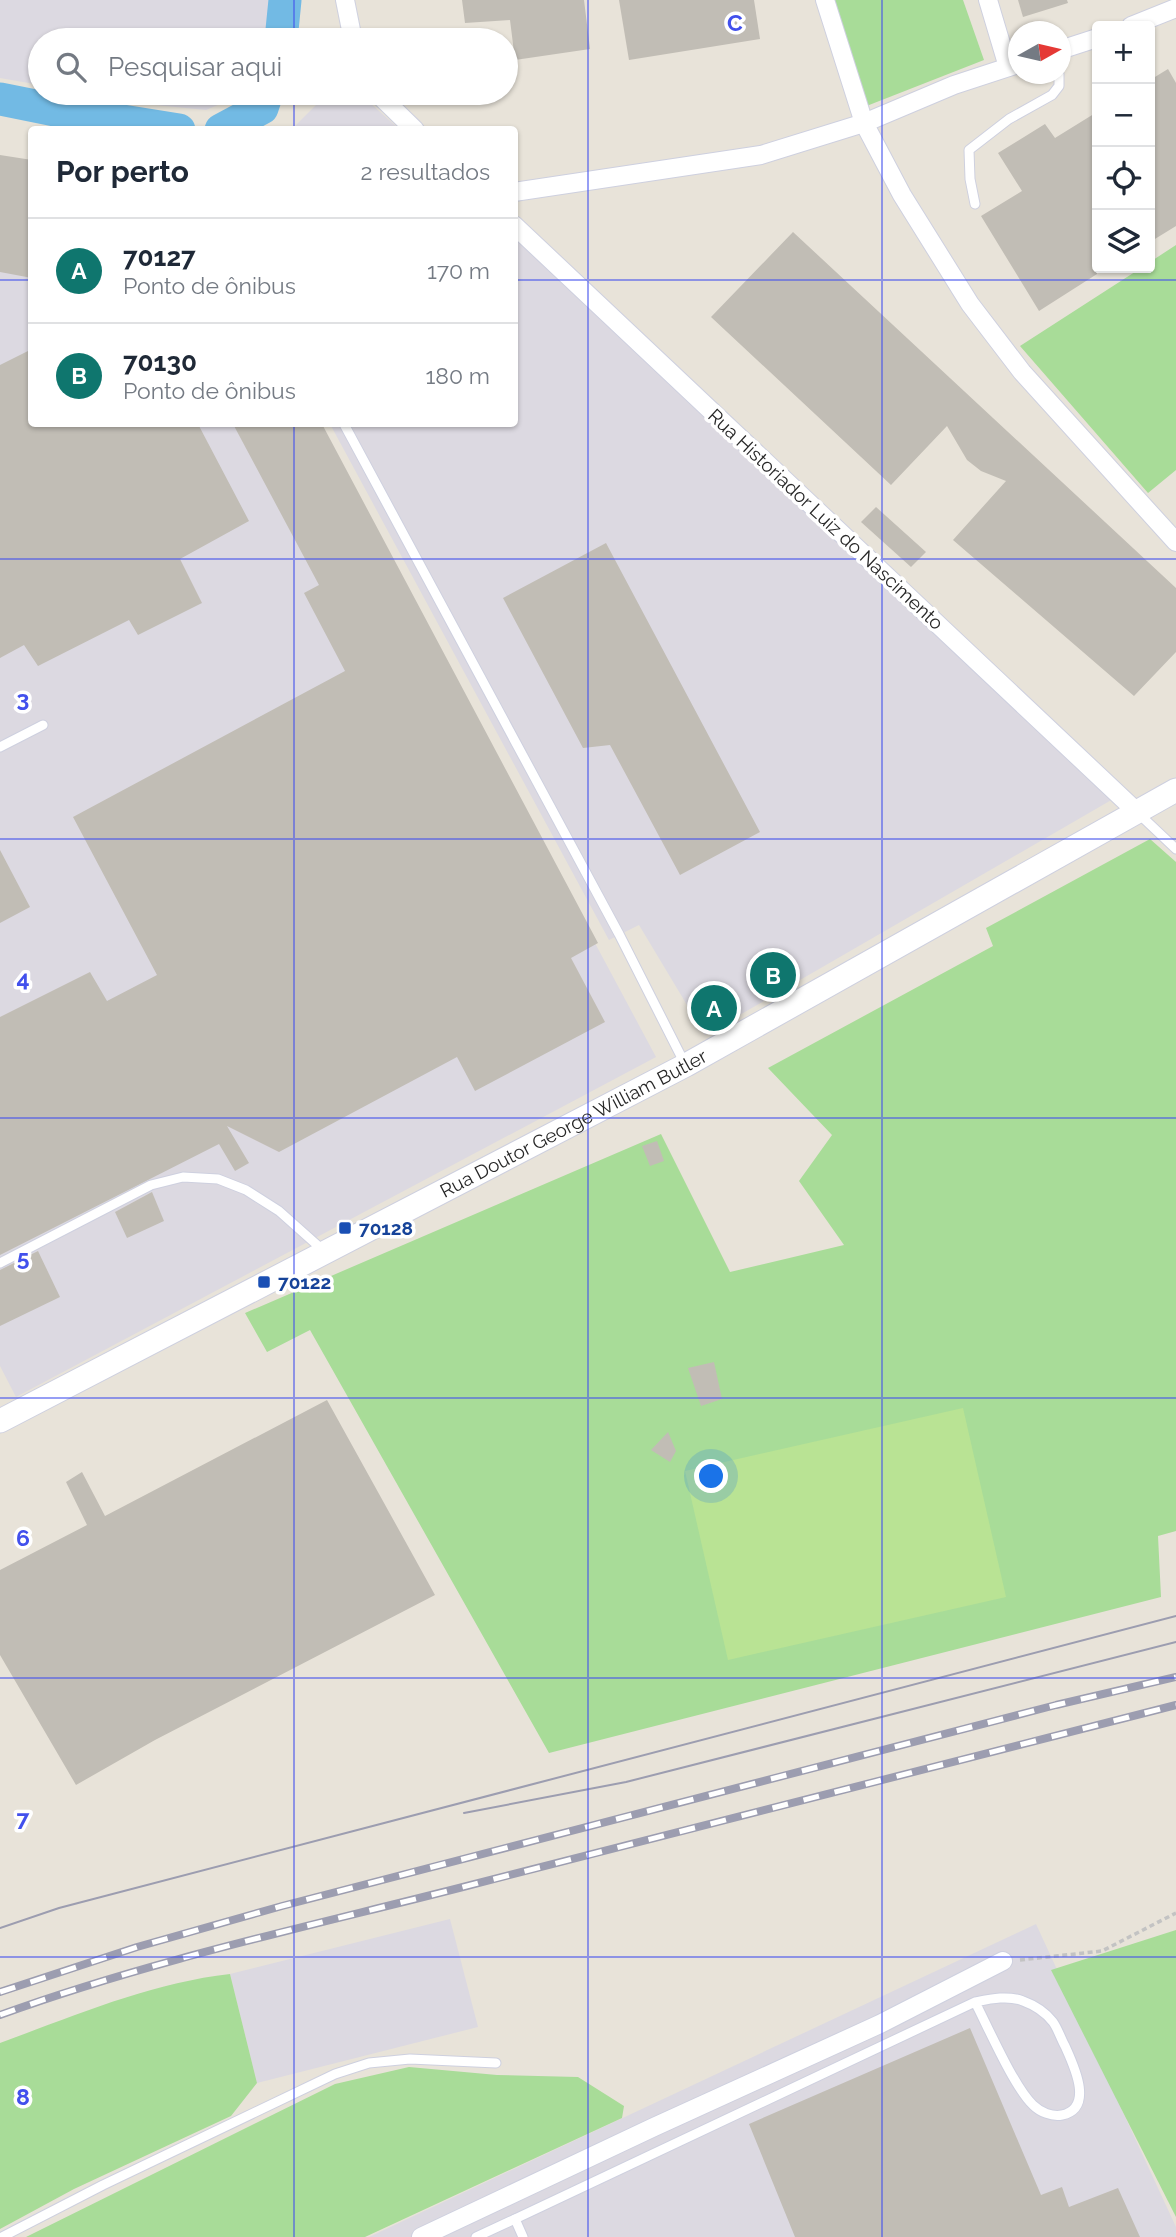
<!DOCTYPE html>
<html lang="pt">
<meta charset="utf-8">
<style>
:root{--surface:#fff;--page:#f2f2f3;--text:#1f2937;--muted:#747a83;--line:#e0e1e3;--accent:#0f766e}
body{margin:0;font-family:Raleway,sans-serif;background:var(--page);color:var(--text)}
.controls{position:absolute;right:21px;top:21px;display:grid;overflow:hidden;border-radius:7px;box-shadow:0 2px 5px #0004}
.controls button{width:63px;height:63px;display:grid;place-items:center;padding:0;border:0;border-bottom:2px solid var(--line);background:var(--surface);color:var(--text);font:35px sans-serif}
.compass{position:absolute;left:1008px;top:21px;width:63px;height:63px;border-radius:50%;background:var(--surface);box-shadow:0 2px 5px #0004;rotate:82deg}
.you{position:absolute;left:712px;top:1477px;width:24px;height:24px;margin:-18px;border:5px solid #fff;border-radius:50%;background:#1a73e8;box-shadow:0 0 0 10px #1a73e833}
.badge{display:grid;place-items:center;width:46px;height:46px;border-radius:50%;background:var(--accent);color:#fff;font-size:23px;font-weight:700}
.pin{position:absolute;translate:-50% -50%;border:4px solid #fff;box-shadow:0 2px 7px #0006}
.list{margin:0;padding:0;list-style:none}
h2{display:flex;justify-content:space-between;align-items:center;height:91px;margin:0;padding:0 28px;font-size:30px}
h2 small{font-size:23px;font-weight:400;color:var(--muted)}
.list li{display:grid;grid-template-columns:46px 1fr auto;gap:21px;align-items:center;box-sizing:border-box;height:105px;padding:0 28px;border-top:2px solid var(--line)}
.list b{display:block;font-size:26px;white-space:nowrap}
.list p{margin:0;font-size:23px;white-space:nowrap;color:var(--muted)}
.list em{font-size:23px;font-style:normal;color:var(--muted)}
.icon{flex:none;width:38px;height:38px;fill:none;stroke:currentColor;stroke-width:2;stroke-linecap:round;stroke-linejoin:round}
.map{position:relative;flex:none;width:1176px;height:2237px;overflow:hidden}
.search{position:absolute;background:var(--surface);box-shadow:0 2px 5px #0004;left:28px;top:28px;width:490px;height:77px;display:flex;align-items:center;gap:18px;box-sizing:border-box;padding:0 24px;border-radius:38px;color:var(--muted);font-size:26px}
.panel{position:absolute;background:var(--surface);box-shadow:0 2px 5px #0004;left:28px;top:126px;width:490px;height:301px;border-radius:7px}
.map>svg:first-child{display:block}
.industrial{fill:#dcd9e1}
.green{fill:#a8dc98}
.pitch{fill:#b9e394}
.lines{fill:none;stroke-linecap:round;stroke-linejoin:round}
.river{stroke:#72bae4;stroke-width:33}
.building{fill:#c1bdb5}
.service-casing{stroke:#ced0df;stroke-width:11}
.minor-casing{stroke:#ced0df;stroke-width:20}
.tertiary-casing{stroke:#ced0df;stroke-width:25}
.path{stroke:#c3c3c3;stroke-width:3.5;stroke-dasharray:5 3.5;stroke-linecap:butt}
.service{stroke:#fff;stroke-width:9}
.minor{stroke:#fff;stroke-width:18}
.tertiary{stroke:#fff;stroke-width:23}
.tram{stroke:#9c9db0;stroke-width:2}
.rail-casing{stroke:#9c9db0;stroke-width:8}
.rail{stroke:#fff;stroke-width:5;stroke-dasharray:16;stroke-linecap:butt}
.grid{fill:none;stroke:#4250ec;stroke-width:2;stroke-opacity:0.55}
.transit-dot{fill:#1a4fb4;stroke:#fff;stroke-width:2.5}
.labels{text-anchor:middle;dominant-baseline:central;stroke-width:7;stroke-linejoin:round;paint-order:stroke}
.street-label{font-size:19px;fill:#272727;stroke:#fff}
.transit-label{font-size:19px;font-weight:bold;fill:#164399;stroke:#fff;text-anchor:start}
.grid-label{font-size:23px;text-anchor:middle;font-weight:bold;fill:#4250ec;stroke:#fff;stroke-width:7;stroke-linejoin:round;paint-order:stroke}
</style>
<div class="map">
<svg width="1176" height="2237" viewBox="0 0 1176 2237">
<rect width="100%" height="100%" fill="#e8e3d9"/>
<g class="industrial">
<path d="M0 0H285L280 40H40V85L0 78Z"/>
<path d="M81 93H246L206 110 145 104Z"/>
<path d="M328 93H359L399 129H292Z"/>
<path d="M0 179 31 184 32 424H317L656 1057 16 1397 0 1366Z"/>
<path d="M515 236 1120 795 705 1035 639 925 609 940 330 424H514Z"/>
<path d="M450 1919 478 2027 257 2083 230 1974Z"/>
<path d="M1036 1924 1176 2227V2237H369Z"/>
</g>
<g class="green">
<path d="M830 0H963L984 60 864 107Z"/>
<path d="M1176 245V470L1148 493 1020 346 1141 268H1150V262Z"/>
<path d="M1150 839 1176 862V1531L1158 1536 1161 1597 549 1753 310 1330 267 1352 245 1313 661 1134 730 1272 844 1245 799 1181 832 1135 768 1068 993 946 986 928Z"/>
<path d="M1176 1930V2217L1051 1970Z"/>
<path d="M230 1974 257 2083 231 2116 74 2189 0 2229V2043C74 2016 150 1983 230 1974Z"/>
<path d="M409 2067 497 2075 578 2077 624 2106 622 2118 365 2237H26L335 2084Z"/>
</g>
<path class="pitch" d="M963 1408 1006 1597 728 1660 685 1471Z"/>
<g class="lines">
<g class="river">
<path d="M281 40 285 0"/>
<path d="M0 99 60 111 179 130"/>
<path d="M221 130 262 108 267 93"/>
</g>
</g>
<g class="building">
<path d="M462 0H584L590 49 515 60 510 20 465 23Z"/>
<path d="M619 0H754L760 39 629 60Z"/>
<path d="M1018 0H1067L1068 3 1023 17Z"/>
<path d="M1168 69 1176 83V226L1150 242V80Z"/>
<path d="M1097 112V274L1039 311 981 216 1022 191 998 153 1045 124 1055 138Z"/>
<path d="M0 155 32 160V278L0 272Z"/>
<path d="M793 232 1176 588V652L1134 696 953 540 1006 481 981 471 967 460 947 426 891 485 711 317Z"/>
<path d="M32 349V424H198L249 521 180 559 202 603 138 635 129 620 38 666 24 645 0 658V365Z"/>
<path d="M233 424H322L598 943 571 958 605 1022 475 1091 457 1057 279 1152 227 1126 249 1163 235 1171 219 1144 0 1255V1017L90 972 107 1001 157 975 73 817 345 671 304 593 319 585Z"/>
<path d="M876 507 926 552 911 567 861 522Z"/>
<path d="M606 543 760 832 680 875 610 745 583 748 503 598Z"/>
<path d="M0 850 30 907 0 923Z"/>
<path d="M657 1141 664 1161 650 1166 642 1146Z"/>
<path d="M152 1192 164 1221 127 1238 115 1212Z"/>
<path d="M38 1251 60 1297 0 1326V1270Z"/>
<path d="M714 1362 722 1399 701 1406 688 1368Z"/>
<path d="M327 1400 435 1595 155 1740 76 1785 0 1655V1570L87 1525 66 1482 82 1472 105 1516Z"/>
<path d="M668 1432 676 1451 670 1462 651 1450Z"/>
<path d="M970 2028 1041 2195 1062 2187 1069 2207 1118 2188 1140 2237H795L749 2124Z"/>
</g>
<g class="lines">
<defs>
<g id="service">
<path d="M975 204 970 179 969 150 1009 119 1052 95 1059 86V74"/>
<path d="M344 424 619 934 685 1064"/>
<path d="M0 747 43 725"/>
<path d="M1139 814 1176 849"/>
<path d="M0 1263 151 1185 183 1177 218 1179 246 1190 279 1211 325 1252"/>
<path d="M2 2237 103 2185 335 2074 369 2063 410 2059 496 2063"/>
<path d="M476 2237 515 2219"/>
<path d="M523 2237 515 2219 975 2002C990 1999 1008 1995 1023 2001 1034 2005 1046 2013 1053 2022 1058 2029 1061 2039 1065 2046 1073 2064 1095 2108 1062 2115 1052 2117 1040 2112 1033 2105 1014 2087 988 2027 975 2002"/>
</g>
<g id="minor">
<path d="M345 0 353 40"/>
<path d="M825 0 864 123 902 195 970 304 1022 372 1176 542"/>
<path d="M988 0 1008 67"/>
<path d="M1131 26 1176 8"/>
<path d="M1060 50 1097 38"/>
<path d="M377 93 415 130"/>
<path d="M514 192 761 155 864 123 954 85 1018 64"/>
<path d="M514 225 1138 813"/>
<path d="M421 2237 654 2127 880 2024 1003 1961"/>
</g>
<g id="tertiary">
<path id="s1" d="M0 1421 686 1065 1176 790"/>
</g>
</defs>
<use href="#service" class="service-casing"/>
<use href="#minor" class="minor-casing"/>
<use href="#tertiary" class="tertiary-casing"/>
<path class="path" d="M1020 1960 1102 1951 1176 1913"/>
<use href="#service" class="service"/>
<use href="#minor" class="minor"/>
<use href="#tertiary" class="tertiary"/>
<g class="tram">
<path d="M464 1813 626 1782 1176 1642"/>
<path d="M0 1928 59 1908 1176 1616"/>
</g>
<defs>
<g id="rail">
<path d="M0 1992 137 1947 282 1906 1056 1705 1176 1677"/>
<path d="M0 2015C149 1961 306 1927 459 1888 698 1827 937 1766 1176 1705"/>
</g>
</defs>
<use href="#rail" class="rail-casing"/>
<use href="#rail" class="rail"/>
</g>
<path class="grid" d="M294 0V40M588 0V2237M882 0V2237M294 93V130M0 280H32M514 280H1176M294 424V2237M0 559H1176M0 839H1176M0 1118H1176M0 1398H1176M0 1678H1176M0 1957H1176"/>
<g class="transit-dot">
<rect x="338" y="1221" width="14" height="14" rx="3.5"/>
<rect x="257" y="1275" width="14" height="14" rx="3.5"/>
</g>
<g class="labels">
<g class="street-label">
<text transform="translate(826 519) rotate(43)">Rua Historiador Luiz do Nascimento</text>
<text stroke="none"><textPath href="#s1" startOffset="646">Rua Doutor George William Butler</textPath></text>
</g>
<g class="transit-label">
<text x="359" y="1228">70128</text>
<text x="278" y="1282">70122</text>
</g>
</g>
<g class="grid-label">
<text x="735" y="31">C</text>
<text x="23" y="707">3</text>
<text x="23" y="987">4</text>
<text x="23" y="1266">5</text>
<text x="23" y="1546">6</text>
<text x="23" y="1826">7</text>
<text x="23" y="2105">8</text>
</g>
</svg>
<div class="controls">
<button>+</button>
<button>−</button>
<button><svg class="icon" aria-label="locate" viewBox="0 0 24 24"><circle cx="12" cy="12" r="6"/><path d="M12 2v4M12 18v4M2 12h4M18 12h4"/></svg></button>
<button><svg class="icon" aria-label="layers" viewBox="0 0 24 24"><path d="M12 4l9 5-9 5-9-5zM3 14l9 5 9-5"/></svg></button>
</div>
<svg class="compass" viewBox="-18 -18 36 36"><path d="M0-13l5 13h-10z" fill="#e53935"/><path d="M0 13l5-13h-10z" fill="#747a83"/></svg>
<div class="you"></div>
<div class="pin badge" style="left:714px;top:1008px">A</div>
<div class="pin badge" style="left:773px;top:975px">B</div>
<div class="search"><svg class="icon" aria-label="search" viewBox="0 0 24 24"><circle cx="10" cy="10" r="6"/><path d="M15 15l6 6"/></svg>Pesquisar aqui</div>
<section class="panel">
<h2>Por perto<small>2 resultados</small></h2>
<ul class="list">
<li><span class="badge">A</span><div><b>70127</b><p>Ponto de ônibus</p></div><em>170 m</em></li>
<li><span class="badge">B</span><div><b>70130</b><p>Ponto de ônibus</p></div><em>180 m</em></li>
</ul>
</section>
</div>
